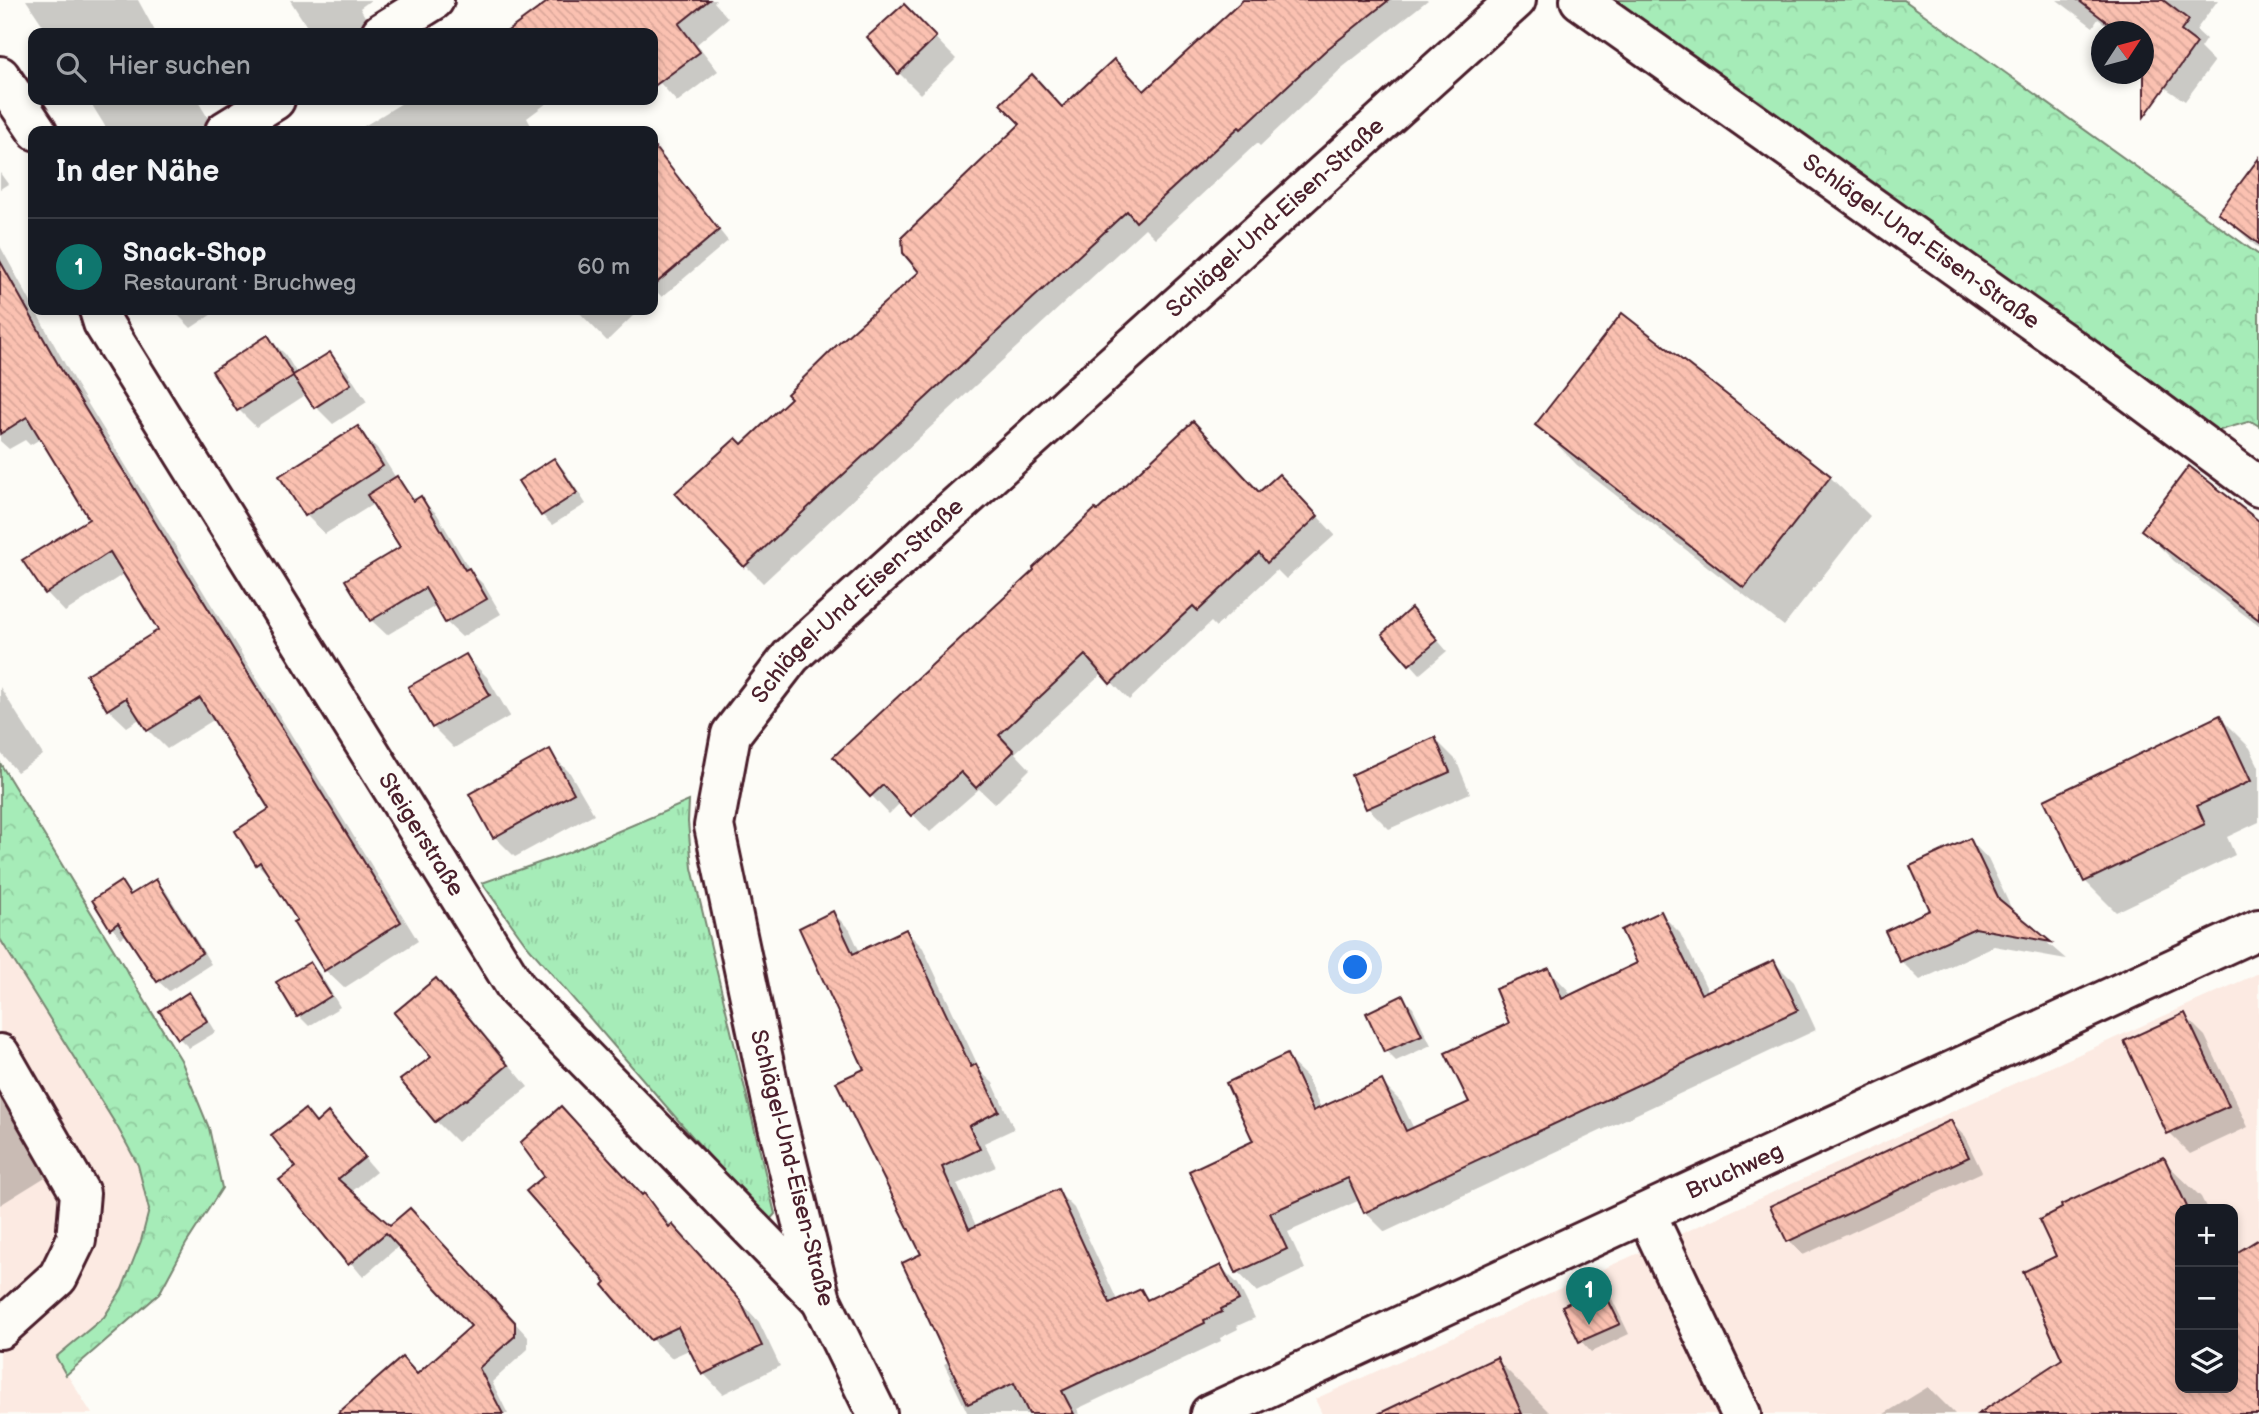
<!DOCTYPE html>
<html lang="de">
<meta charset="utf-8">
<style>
:root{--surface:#171b24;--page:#242831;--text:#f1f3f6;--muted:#9ea1a6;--line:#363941;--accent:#0f766e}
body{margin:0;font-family:"Balsamiq Sans",sans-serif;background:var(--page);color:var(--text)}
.controls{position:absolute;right:21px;bottom:21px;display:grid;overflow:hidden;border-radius:14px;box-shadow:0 4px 10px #0003}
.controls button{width:63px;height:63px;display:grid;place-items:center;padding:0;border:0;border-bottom:2px solid var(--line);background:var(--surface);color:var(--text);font:35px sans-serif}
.compass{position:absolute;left:2091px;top:21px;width:63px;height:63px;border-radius:50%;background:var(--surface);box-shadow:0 4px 10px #0003;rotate:54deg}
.you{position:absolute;left:1356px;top:968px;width:24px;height:24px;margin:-18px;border:5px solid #fff;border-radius:50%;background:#1a73e8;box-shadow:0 0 0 10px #1a73e833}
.badge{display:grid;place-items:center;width:46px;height:46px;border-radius:50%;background:var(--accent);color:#fff;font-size:23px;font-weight:700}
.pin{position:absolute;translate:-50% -58px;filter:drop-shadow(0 2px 4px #0008)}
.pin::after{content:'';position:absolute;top:37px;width:24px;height:21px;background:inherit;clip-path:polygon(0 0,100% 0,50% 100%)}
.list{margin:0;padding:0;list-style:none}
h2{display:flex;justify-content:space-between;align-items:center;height:91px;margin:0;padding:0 28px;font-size:30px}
h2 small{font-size:23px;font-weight:400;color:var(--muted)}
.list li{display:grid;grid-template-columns:46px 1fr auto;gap:21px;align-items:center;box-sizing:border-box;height:98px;padding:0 28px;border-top:2px solid var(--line)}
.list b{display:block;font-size:26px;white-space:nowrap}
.list p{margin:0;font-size:23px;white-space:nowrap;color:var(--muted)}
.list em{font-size:23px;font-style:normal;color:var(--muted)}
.icon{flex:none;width:38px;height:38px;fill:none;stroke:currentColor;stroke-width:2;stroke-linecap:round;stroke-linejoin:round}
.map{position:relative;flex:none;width:2259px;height:1414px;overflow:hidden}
.search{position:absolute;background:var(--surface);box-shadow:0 4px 10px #0003;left:28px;top:28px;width:630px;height:77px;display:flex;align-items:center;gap:18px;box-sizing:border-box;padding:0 24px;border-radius:14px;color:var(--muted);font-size:26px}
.panel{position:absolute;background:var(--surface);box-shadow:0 4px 10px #0003;left:28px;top:126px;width:630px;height:189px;border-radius:14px}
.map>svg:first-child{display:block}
.built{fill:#fceae2;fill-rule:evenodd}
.forest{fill:url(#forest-crowns);stroke:#788672;stroke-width:2}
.park{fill:url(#park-tufts);stroke:#788672;stroke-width:2}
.shadow{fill:#0003}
.building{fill:url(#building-back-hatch);stroke:#4a1f2b;stroke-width:2}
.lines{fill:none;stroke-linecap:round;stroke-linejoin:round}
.minor-casing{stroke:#4a1f2b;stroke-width:44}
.minor{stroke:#fdfcf7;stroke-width:38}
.labels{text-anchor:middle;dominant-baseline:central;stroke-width:5;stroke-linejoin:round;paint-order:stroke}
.street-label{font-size:23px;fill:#4a1f2b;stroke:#fdfcf7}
</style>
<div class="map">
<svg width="2259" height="1414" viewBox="0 0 2259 1414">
<defs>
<pattern id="forest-crowns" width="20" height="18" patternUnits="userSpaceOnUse" patternTransform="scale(1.75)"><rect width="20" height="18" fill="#a6ecb8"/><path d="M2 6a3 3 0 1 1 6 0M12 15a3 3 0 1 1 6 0" fill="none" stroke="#90ca9e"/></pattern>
<pattern id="park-tufts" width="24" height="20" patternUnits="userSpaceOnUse" patternTransform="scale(1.75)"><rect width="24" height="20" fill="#a6ecb8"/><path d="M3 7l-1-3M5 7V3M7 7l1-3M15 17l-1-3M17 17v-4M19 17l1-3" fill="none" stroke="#90ca9e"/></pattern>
<pattern id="building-back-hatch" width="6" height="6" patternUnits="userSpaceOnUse" patternTransform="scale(1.75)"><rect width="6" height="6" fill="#fbc1b1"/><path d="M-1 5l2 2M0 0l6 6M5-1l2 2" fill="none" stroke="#d9a598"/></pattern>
</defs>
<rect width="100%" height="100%" fill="#fdfcf7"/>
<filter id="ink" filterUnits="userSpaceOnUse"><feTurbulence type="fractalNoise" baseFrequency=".0143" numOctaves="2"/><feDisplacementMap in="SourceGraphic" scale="14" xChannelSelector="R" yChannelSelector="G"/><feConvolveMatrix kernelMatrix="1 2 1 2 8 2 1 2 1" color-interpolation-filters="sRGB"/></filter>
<g filter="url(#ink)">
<g class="built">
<path d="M0 939 118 1128 138 1165 149 1210 141 1241 122 1289 104 1317 56 1357 92 1414H0Z"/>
<path d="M2259 973V1414H1322L1315 1399ZM2180 1209H2233V1388H2180Z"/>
</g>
<g class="forest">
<path d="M1616 0H1904L2259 255V426L2251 421 2214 432Z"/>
<path d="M0 763 181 1060 209 1128 222 1188 186 1244 159 1294 66 1375 56 1357 104 1317 122 1289 141 1241 149 1210 138 1165 118 1128 0 939Z"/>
</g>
<path class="park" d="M689 801 688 822 692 868 775 1214 767 1223 525 943 482 883 567 853Z"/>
<g class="shadow">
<path d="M26 0H138L156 33H48Z"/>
<path d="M290 0H371L360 8 368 22 350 33H311Z"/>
<path d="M554 0H716L714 2 728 18 697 44 718 71 677 102 653 75V33H509Z"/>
<path d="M1246 0H1428L1343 67 1260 146 1257 143 1155 238 1145 228 763 583 745 565 742 447 922 272 1063 109 1145 92Z"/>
<path d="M2057 0H2218L2196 30 2206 39 2200 48 2214 62 2185 101 2155 81 2144 69V32H2116L2098 19 2093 27Z"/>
<path d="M904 6 956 59 920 94 899 73Z"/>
<path d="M89 100H197L216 131H108Z"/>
<path d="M407 100H551L527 118 534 131H356Z"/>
<path d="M653 149 663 159 728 241 662 297 657 292 653 297Z"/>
<path d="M2259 162V249L2220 213Z"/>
<path d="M0 173 8 184 0 189Z"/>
<path d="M0 246 77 386 418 941 344 988 325 970 299 920 274 881 257 864 271 810 215 719 167 749 148 730 141 718 127 727 108 709 161 631 125 573 65 612 47 593 25 561 92 520 42 438 30 445 25 440 9 449 0 441Z"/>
<path d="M173 310H218L191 328Z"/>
<path d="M577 310H639L607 341Z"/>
<path d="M1623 315 1830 477 1870 516 1784 626 1577 465 1538 425Z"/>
<path d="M267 337 285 354 298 375 330 354 347 371 367 402 333 424 316 407 307 394 256 427 239 410Z"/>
<path d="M357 429 377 448 396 478 417 501 421 499 437 514 471 572 484 585 501 614 462 637 446 622 437 605 387 635 371 620 403 547 375 503 325 534 306 515Z"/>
<path d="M554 460 564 470 586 504 552 525 542 515Z"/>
<path d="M1259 494H1297L1335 535 1286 579 1277 570 1216 627 1211 622 1129 700 1103 673 1015 753 1030 769 995 804 979 789 930 832 901 802 889 814 835 757Z"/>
<path d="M2259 523V626L2174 561 2143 530Z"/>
<path d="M1421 621 1447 651 1420 674 1384 634Z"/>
<path d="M466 656 487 677 510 716 454 748 433 727Z"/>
<path d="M0 687 43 755 17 772 0 752Z"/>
<path d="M2219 717 2250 748 2259 767V822L2227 837 2235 855 2116 912 2085 881Z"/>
<path d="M1435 739 1456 760 1470 793 1389 829 1368 808Z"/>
<path d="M549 752 570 773 594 814 515 857 494 836Z"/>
<path d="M1970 840 1988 859 2014 914 2066 959 1994 946 1920 980 1901 961 1933 911Z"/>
<path d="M156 881 166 891 211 964 169 991 158 981 127 934 121 938 111 927 121 884 132 895Z"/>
<path d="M833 913 850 930 860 952 906 931 923 948 981 1072 993 1083 1014 1129 984 1143 996 1167 957 1184 977 1228 1057 1191 1074 1208 1118 1302 1141 1291 1150 1300 1221 1267 1238 1284 1255 1318 1237 1326 1238 1329 1220 1338 1221 1341 1077 1409 1080 1414H968L944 1364 950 1361 923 1254 866 1070Z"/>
<path d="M1660 913 1680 933 1709 993 1774 962 1794 982 1816 1030 1385 1232 1365 1212 1360 1200 1288 1232 1305 1269 1257 1292 1238 1272 1255 1142 1286 1057 1306 1076 1321 1109 1381 1082 1401 1102 1414 1129 1471 1102 1511 1024 1549 970 1568 990 1571 996 1639 964Z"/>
<path d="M310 964 320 974 340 1007 309 1026 299 1016Z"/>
<path d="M436 980 457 1001 528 1087 457 1142 436 1121 403 1080 433 1057Z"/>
<path d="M189 994 199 1004 216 1032 189 1048 179 1038Z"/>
<path d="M1403 998 1413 1008 1431 1045 1396 1061 1386 1051 1368 1014Z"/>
<path d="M2184 1015 2205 1036 2248 1127 2190 1154 2169 1133 2126 1042Z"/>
<path d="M0 1074 55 1171 0 1205Z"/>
<path d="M305 1111 318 1123 328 1115 376 1172 350 1193 390 1227 423 1224 528 1337V1349L492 1382 508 1414H363L418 1376 474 1326 400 1245 363 1277 281 1180 298 1167Z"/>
<path d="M1951 1122 1965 1137 1982 1172 1803 1255 1789 1241Z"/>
<path d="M2163 1160 2201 1197 2207 1209H2180V1388H2233V1257L2259 1241V1414H1981L2064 1359 2058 1257Z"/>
<path d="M644 1195 759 1322 780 1366 723 1394 704 1374 691 1349 671 1358 651 1339Z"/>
<path d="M1602 1289 1612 1299 1629 1334 1591 1352 1581 1341 1564 1307Z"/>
<path d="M1496 1359 1551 1414H1382Z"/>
<path d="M1928 1387 1955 1414H1884Z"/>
</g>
<g class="building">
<path d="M550 0H709L679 24 700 52 653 87V33H505Z"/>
<path d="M1243 0H1389L1326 50 1241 129 1239 127 1136 222 1127 211 744 567 675 493 736 438 742 444 791 398 787 394 837 345 919 272 903 253 902 237 1020 124 1000 104 1032 74 1062 107 1114 59 1144 91Z"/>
<path d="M2078 0H2163L2189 20 2181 31 2197 43 2144 117V32H2120Z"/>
<path d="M904 4 936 37 898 74 867 37Z"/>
<path d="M653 145 719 230 653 286Z"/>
<path d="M2259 158V244L2218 213Z"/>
<path d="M0 261 59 366 401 922 324 971 293 922 297 920 260 862 256 865 235 831 269 809 200 698 147 731 126 698 107 710 86 675 158 630 110 552 45 594 22 560 89 519 27 417 0 434Z"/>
<path d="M1622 313 1831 476 1744 588 1535 425Z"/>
<path d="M268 335 293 375 330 352 351 384 314 408 293 376 237 411 212 371Z"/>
<path d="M1193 421 1259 492 1279 474 1318 516 1267 563 1259 553 1198 611 1193 606 1110 684 1085 655 999 735 1014 751 976 788 961 772 911 816 883 785 870 797 833 757 1034 570 1033 568 1095 509 1097 511Z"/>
<path d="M358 426 383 466 305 516 279 476Z"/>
<path d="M554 458 577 493 541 516 518 481Z"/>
<path d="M2189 466 2259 521V620L2141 530Z"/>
<path d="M397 476 413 501 421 496 465 570 469 568 487 599 445 623 425 588 370 621 345 580 400 547 367 495Z"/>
<path d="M1411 608 1438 640 1409 665 1382 634Z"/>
<path d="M466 654 490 695 432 728 408 687Z"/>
<path d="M2220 715 2251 781 2197 806 2205 824 2084 882 2044 800Z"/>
<path d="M1435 737 1450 772 1366 809 1351 775Z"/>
<path d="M550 749 574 793 493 838 469 794Z"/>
<path d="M1970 838 1999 899 2051 942 1975 928 1900 962 1885 931 1930 910 1910 866Z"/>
<path d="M156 879 202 953 157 982 118 923 110 929 92 900 121 881 130 895Z"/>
<path d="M833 911 853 954 906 929 971 1067 976 1064 999 1111 969 1126 980 1149 942 1167 969 1229 1058 1189 1110 1303 1141 1289 1147 1300 1221 1265 1239 1300 1221 1309 1222 1312 1204 1320 1205 1323 1062 1391 1074 1414H1029L1014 1383 968 1404 902 1263 921 1254 836 1082 864 1069 799 928Z"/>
<path d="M1661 911 1701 994 1774 960 1798 1010 1364 1213 1348 1178 1270 1213 1287 1249 1236 1273 1189 1171 1253 1141 1226 1083 1287 1054 1313 1111 1382 1080 1406 1131 1469 1102 1445 1053 1509 1023 1495 989 1549 968 1562 999 1595 983 1637 963 1621 930Z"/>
<path d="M310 962 331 996 297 1017 276 982Z"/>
<path d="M436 978 508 1065 466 1100 465 1099 435 1122 400 1080 431 1057 394 1013Z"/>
<path d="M189 992 207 1021 178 1039 159 1011Z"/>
<path d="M1403 995 1422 1035 1384 1052 1366 1013Z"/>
<path d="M2185 1013 2229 1106 2167 1134 2124 1041Z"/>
<path d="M561 1106 642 1195 644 1193 669 1227 672 1224 740 1300 762 1346 702 1375 678 1327 650 1340 603 1285 606 1282 526 1191 544 1176 520 1143Z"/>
<path d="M305 1109 316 1123 328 1112 365 1157 338 1179 390 1225 410 1208 515 1322V1336L479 1368 503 1414H337L402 1357 417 1374 471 1326 386 1233 348 1265 279 1180 296 1167 271 1135Z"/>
<path d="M1951 1120 1969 1157 1787 1242 1770 1206Z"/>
<path d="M2164 1157 2188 1209H2180V1388H2233V1255L2259 1239V1414H1978L2062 1359 2023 1272 2056 1256 2039 1220 2062 1208 2061 1205Z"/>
<path d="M1602 1287 1620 1324 1579 1342 1562 1306Z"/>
<path d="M1497 1357 1522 1414H1378Z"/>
</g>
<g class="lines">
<defs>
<g id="minor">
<path id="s1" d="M1580 0 2106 373 2259 487"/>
<path d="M381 33 434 0"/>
<path d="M0 76 37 131"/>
<path d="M225 131 275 100"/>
<path id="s2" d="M99 310 103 323 517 989 821 1300"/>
<path d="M0 1054 80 1193 76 1240 58 1277 0 1329"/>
<path d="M1646 1213 1741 1414"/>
<path id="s3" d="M877 1414 821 1300 772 1102 714 826 731 734 791 656 1516 0"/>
<path id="s4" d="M1210 1414 2259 929"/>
</g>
</defs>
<use href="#minor" class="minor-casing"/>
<use href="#minor" class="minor"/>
</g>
</g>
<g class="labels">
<g class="street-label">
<text stroke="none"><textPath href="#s3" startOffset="1458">Schlägel-Und-Eisen-Straße</textPath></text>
<text stroke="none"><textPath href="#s1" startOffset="418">Schlägel-Und-Eisen-Straße</textPath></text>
<text stroke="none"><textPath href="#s3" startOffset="891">Schlägel-Und-Eisen-Straße</textPath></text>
<text stroke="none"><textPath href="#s2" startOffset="616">Steigerstraße</textPath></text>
<text transform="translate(792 1168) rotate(76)">Schlägel-Und-Eisen-Straße</text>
<text stroke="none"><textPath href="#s4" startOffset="578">Bruchweg</textPath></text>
</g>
</g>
</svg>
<div class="controls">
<button>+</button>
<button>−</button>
<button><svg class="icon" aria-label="layers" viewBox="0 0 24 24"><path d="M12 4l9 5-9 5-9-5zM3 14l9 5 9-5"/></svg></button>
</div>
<svg class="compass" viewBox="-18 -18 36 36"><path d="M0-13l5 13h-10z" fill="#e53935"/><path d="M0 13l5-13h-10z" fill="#9ea1a6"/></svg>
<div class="you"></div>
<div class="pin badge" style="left:1589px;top:1325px">1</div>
<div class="search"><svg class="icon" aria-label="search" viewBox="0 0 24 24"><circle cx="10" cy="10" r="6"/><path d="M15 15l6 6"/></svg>Hier suchen</div>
<section class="panel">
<h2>In der Nähe<small></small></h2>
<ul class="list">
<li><span class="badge">1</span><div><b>Snack-Shop</b><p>Restaurant · Bruchweg</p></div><em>60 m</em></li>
</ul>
</section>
</div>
